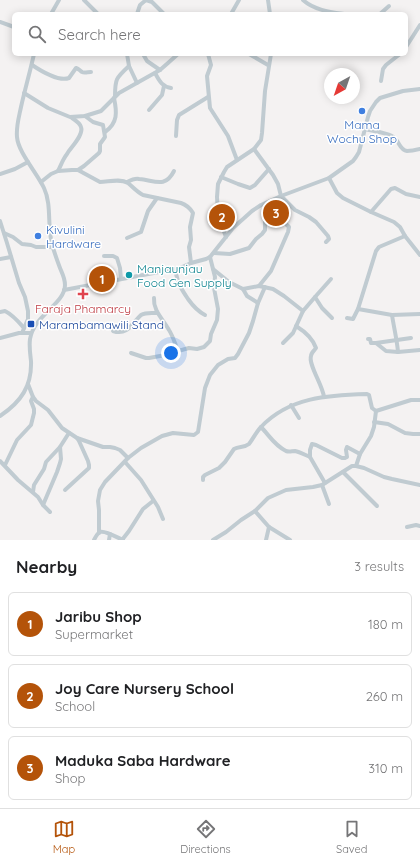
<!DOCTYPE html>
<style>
:root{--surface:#fff;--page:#f6f6f6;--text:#202124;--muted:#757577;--line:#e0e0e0;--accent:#b45309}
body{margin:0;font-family:Quicksand,sans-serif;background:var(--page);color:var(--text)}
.compass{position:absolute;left:324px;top:68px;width:36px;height:36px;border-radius:50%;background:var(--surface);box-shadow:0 2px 10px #0003;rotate:220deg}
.you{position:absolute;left:171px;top:353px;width:14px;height:14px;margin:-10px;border:3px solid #fff;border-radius:50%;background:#1a73e8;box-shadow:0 0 0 6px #1a73e833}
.badge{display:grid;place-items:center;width:26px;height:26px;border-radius:50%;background:var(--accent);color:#fff;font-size:13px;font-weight:700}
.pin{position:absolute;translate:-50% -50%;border:2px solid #fff;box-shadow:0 1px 4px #0006}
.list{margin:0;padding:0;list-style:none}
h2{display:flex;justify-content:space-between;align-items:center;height:52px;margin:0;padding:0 16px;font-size:17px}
h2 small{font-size:13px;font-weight:400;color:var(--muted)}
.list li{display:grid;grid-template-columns:26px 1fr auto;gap:12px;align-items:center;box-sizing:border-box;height:64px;margin:0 8px 8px;padding:0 8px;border:1px solid var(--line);border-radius:6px}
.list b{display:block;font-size:15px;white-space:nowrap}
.list p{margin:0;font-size:13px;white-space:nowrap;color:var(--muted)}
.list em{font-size:13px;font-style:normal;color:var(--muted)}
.icon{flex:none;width:22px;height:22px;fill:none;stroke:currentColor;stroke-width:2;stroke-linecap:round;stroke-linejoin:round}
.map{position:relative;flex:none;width:420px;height:540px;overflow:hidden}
.search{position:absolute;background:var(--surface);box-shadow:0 2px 10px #0003;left:12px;right:12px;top:12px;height:44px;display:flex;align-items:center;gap:10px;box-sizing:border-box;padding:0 14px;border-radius:6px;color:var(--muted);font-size:15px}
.sheet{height:268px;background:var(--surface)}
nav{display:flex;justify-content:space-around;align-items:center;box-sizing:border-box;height:56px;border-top:1px solid var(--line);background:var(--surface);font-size:11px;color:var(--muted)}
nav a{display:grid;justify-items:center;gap:2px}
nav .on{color:var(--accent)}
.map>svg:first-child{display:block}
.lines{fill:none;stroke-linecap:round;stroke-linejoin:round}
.minor{stroke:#c0cbd1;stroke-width:4}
.shop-dot{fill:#3f7fe0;stroke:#fff;stroke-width:1.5}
.culture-dot{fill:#0f9aa8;stroke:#fff;stroke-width:1.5}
.health-dot{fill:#e0444e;stroke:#fff;stroke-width:1.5}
.transit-dot{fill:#1a4fb4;stroke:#fff;stroke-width:1.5}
.labels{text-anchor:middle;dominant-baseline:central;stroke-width:3;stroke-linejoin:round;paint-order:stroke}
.shop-label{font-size:12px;fill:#366cbe;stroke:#fff}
.culture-label{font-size:12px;fill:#0d838f;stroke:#fff;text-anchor:start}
.health-label{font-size:12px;fill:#be3a42;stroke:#fff}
.transit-label{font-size:12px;fill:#164399;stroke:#fff;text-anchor:start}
</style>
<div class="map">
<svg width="420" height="540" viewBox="0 0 420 540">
<rect width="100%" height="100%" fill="#f4f2f2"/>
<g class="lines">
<g class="minor">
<path d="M84 0 98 14"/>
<path d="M268 0 270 14"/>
<path d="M303 0C314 10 330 12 344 14"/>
<path d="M51 14 59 0"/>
<path d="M137 14 140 5 146 0 152 2 164 14"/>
<path d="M231 14 239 0"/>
<path d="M380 14 389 6"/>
<path d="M0 22 14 27"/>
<path d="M406 47 420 25"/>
<path d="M127 54 129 66 137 83"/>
<path d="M143 54 147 61 160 70"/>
<path d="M208 54 211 65 207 76 210 108 228 136 237 160"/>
<path d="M249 54 268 65"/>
<path d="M32 65C41 71 58 82 69 78L76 68C79 69 79 70 82 72 84 73 88 72 91 72"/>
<path d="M155 73C159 80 161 86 171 88"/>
<path d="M381 81 383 69 386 65 400 54"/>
<path d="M24 93 48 108 70 117 85 116 101 111 119 93 160 70 168 63 178 54"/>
<path d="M115 96C115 79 116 78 129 66"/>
<path d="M149 110 162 95 164 86"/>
<path d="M365 129C373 131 384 132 392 136 399 139 399 150 407 151 411 151 416 150 420 149"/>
<path d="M105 132C118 123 117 112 114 98"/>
<path d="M176 136 177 120 179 115 208 97"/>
<path d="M254 149 273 175 278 184 281 196 295 210 309 217 316 222 328 236 329 239 326 242"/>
<path d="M78 170 84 166 99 153 100 151V144L105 137 103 125 93 122 85 116"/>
<path d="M58 171C61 165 63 159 67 154 71 147 84 135 81 127 80 123 75 120 72 118"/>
<path d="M0 174 15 169 28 162"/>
<path d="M221 177 238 184 250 188 255 185 269 169"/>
<path d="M329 178 337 193 343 198 371 212 394 222 400 227 405 236 420 255"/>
<path d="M41 182 51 174 58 171 72 170H78L100 182C108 182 120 178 128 183 133 187 137 192 143 195L181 203C187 205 190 208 193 213L190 227 191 240 189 247 191 263"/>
<path d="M127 182C131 180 135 178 139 179 154 180 165 189 174 171"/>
<path d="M371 212 391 189 395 188 406 194 420 197"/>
<path d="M0 221 7 243 19 283 25 297 28 311V319L22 333"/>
<path d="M4 233 13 237 22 244 31 245 36 247H53"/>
<path d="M226 237 218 215 217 197 218 184 224 172 227 167 254 149 261 140 262 133 265 91 271 54"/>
<path d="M127 238 141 232 148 211 157 198"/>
<path d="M214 253 230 254 249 248 256 239 262 234 265 230V221L267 218"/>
<path d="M104 256H113L117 258 120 268 121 279"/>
<path d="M0 259 11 257"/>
<path d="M175 269C178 284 180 287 188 299 193 306 197 311 205 315"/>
<path d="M213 269 229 282 243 289 259 286 273 289 284 296 303 311"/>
<path d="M259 286 271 271 288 232 289 227 285 223 283 215 275 199"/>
<path d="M243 289 247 296 258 303"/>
<path d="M64 290 180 268 191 263 206 259 210 257 233 228 252 211 261 205 281 196 329 178 353 161 356 157 359 152 368 117 370 111 376 102 380 98 403 91 420 89"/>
<path d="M315 297 331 279"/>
<path d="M154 298C153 311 163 319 169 330 173 336 175 344 178 351"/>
<path d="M358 309 392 315 420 314"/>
<path d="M0 312 5 311C13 315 18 321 24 328"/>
<path d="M392 315C394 328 397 340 398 352"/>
<path d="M347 318 353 319 358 309 376 251 379 247 405 236"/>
<path d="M296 326C304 331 313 339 316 348 314 351 311 353 311 356 308 364 323 386 324 397"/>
<path d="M113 331C128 336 132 323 141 315 146 312 152 313 157 313"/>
<path d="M0 338 19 333H31"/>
<path d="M368 339H370L371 343H376L386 351 398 352 420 350"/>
<path d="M283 343 293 333 303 311 315 297 322 308 332 318"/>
<path d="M376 343 411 338"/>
<path d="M131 353 146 358H149L171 354 178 351 189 348 197 349 204 347 210 341 211 334 217 320 218 309 214 288 215 277 210 257"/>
<path d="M28 384 33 397 36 401 48 410 62 428 77 438 79 441 88 461 89 465V468L65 490"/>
<path d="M291 405 299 418"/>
<path d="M0 416C21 402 32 386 31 361 30 353 29 347 30 339 34 315 65 304 65 285 65 278 62 273 60 268 57 260 54 252 52 244 47 226 52 205 44 188 37 173 18 152 17 137 16 126 19 117 21 107 25 89 30 72 34 54"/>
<path d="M374 422 388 424 405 433 413 434H420"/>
<path d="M261 427C269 435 274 445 286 451 289 452 292 451 295 451 300 452 305 455 310 457"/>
<path d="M77 438 103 447H110L115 448 120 450 128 458"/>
<path d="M0 461 18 480 38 497 43 505 50 512"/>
<path d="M125 462 141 480 158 507 163 519"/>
<path d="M5 465 17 440 31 425 34 413V409L31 401 33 397"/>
<path d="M356 466 360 454 371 436 374 427 376 411 411 400H420"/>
<path d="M343 472 377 506"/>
<path d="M203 480V477L205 475 219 468 225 462 234 449C239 446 244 448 249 444 253 439 256 432 261 427 289 397 329 395 367 394L369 395 372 408 376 411"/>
<path d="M325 483 310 457V450L312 444 316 445 342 458H345L347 457 346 450 347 447 360 454"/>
<path d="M322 485 329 504"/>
<path d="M33 492 34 485 44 469 46 462 60 447"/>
<path d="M43 505 57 472 60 463 61 459 60 447 67 436 69 433"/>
<path d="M255 511 269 527 290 540"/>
<path d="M407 527 416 525 420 526"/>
<path d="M99 533V510L98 501 100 490 105 482 128 458 141 448 162 436 173 433 194 435 198 432 205 388 210 375 218 365 228 359 235 358 238 354 249 333 253 321 258 303 265 287"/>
<path d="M94 540C95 538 98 533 100 532 105 530 118 538 123 540"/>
<path d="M109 540 110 534"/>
<path d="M122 540 129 531 143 509 153 501"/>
<path d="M213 540 226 532 241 520 255 511 268 498 286 490 313 487 322 485 352 466H356L364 468 384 477 392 479 420 485"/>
<path d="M266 540 269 527"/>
</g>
</g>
<g class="shop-dot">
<circle cx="362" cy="111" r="4"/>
<circle cx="38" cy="236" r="4"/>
</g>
<circle class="culture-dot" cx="129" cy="275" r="4"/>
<path class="health-dot" d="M81 288h4v4h4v4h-4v4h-4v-4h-4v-4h4z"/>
<rect class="transit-dot" x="27" y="320" width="8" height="8" rx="2"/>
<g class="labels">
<g class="shop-label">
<text x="362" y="124">Mama<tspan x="362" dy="14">Wochu Shop</tspan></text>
<text x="46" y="229" text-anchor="start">Kivulini<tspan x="46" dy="14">Hardware</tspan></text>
</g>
<g class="culture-label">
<text x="137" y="268">Manjaunjau<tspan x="137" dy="14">Food Gen Supply</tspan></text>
</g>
<g class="health-label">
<text x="83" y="308">Faraja Phamarcy</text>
</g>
<g class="transit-label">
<text x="39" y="324">Marambamawili Stand</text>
</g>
</g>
</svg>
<svg class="compass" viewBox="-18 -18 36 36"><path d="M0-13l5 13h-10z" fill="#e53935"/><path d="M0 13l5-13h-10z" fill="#757577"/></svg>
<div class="you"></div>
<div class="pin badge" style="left:102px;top:279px">1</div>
<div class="pin badge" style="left:222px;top:217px">2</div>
<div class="pin badge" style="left:276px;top:213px">3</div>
<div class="search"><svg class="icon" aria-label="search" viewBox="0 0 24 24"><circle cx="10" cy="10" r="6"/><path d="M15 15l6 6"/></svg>Search here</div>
</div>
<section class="sheet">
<h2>Nearby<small>3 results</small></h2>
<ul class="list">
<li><span class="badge">1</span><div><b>Jaribu Shop</b><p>Supermarket</p></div><em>180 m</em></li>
<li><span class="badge">2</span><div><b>Joy Care Nursery School</b><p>School</p></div><em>260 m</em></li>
<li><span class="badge">3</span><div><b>Maduka Saba Hardware</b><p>Shop</p></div><em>310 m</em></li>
</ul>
</section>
<nav>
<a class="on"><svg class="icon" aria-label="map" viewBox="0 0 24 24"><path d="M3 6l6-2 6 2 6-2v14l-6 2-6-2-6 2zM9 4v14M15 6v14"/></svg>Map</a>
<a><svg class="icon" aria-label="directions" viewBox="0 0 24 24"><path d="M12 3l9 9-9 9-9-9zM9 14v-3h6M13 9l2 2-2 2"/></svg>Directions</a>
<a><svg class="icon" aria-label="saved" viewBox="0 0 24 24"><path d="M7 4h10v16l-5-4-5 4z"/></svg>Saved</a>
</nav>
